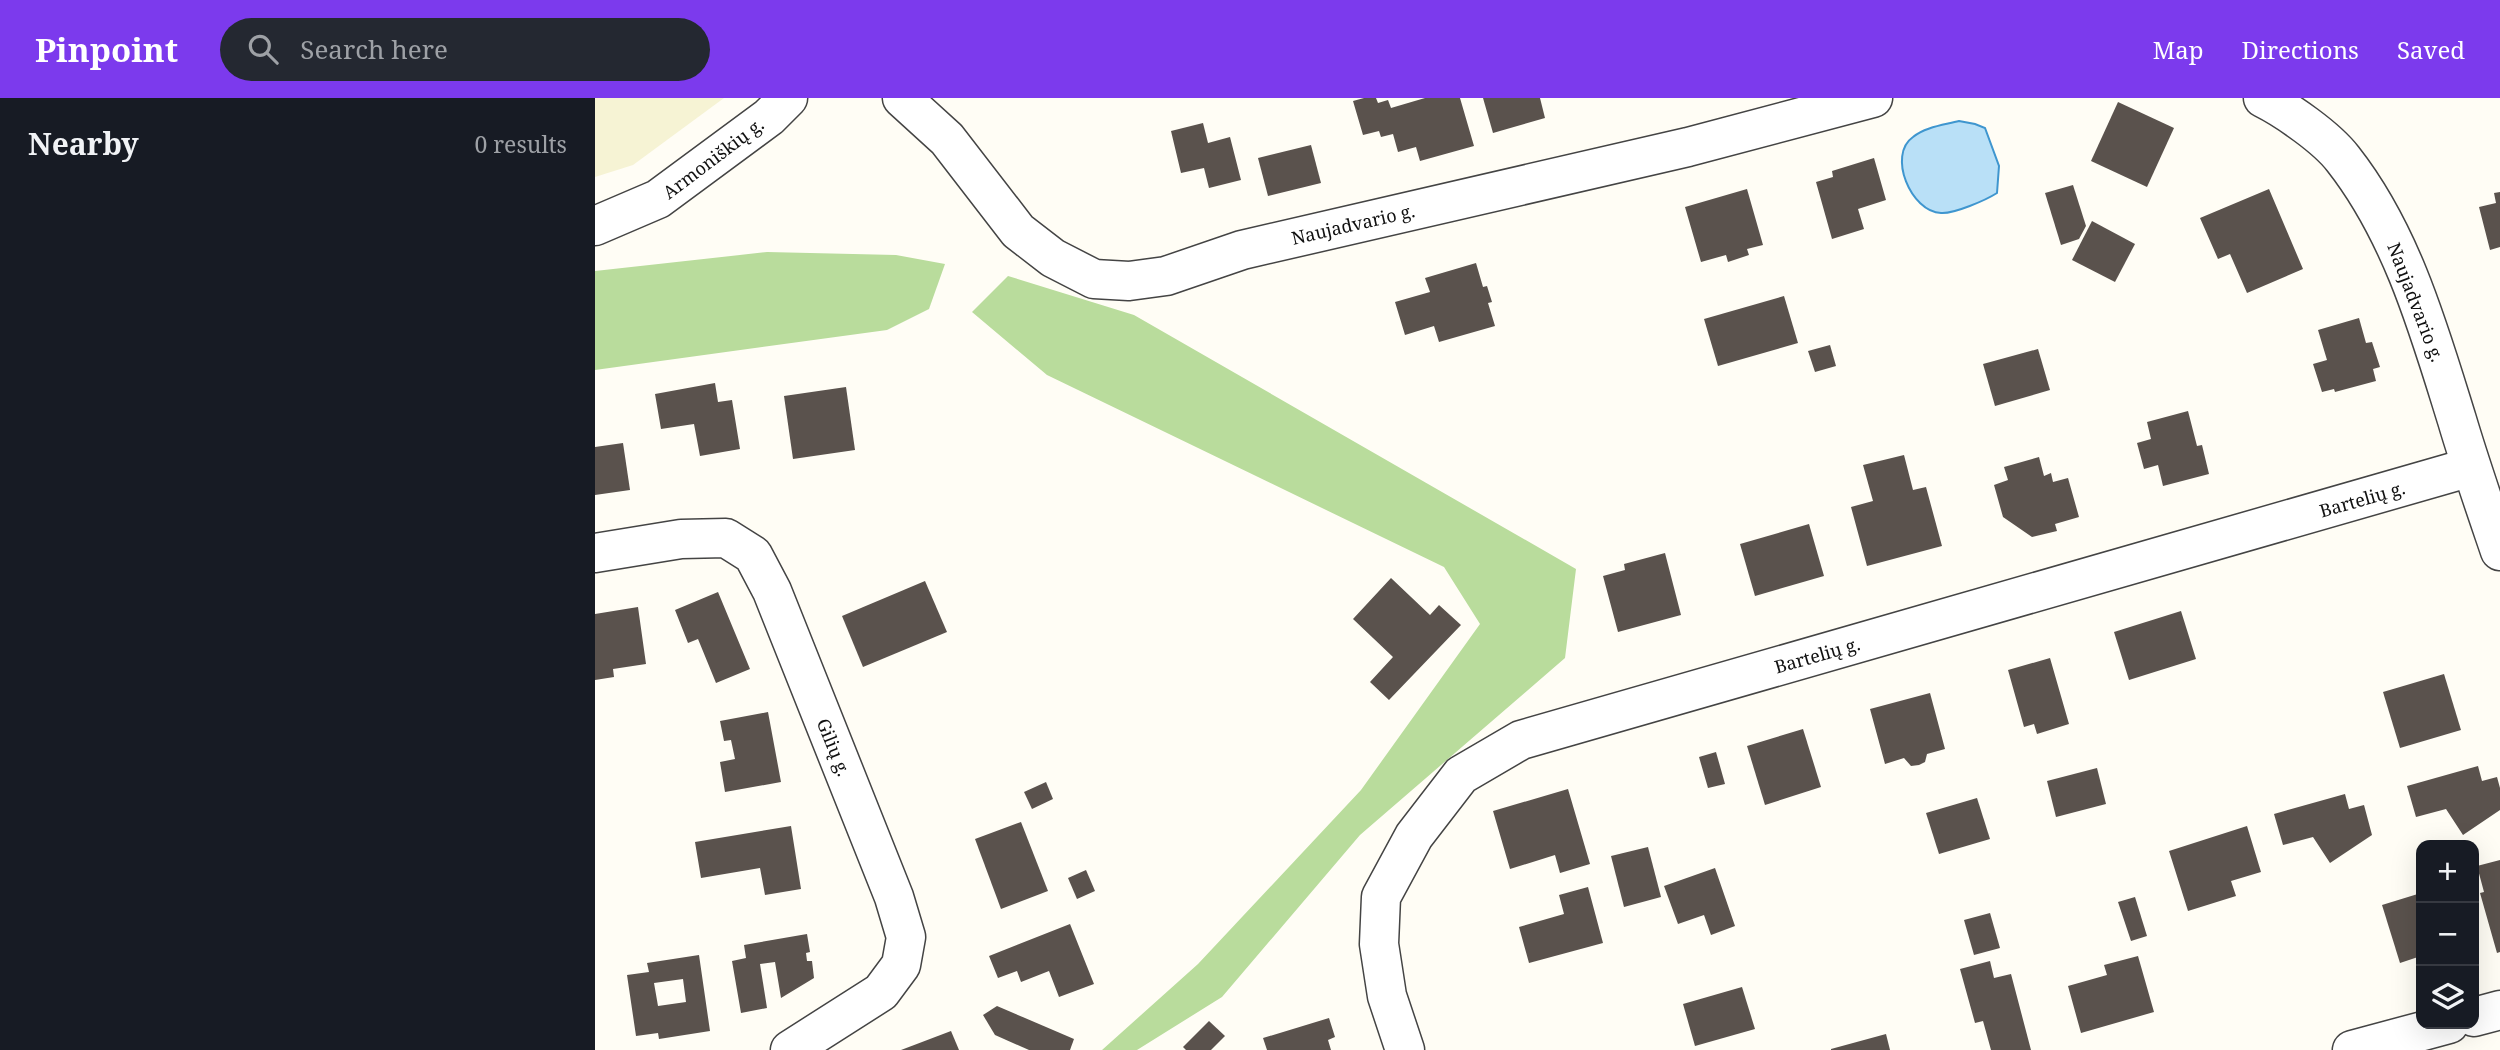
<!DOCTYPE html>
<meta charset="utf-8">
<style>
:root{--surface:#171b24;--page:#242831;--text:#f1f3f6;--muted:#9ea1a6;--line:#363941;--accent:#7c3aed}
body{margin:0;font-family:"Noto Serif",serif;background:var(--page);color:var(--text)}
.controls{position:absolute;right:21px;bottom:21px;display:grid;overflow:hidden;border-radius:14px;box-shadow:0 7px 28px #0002}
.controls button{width:63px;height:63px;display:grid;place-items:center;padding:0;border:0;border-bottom:2px solid var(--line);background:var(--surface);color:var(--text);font:35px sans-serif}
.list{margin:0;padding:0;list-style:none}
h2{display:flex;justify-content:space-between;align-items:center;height:91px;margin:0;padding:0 28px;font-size:30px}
h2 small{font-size:23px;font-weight:400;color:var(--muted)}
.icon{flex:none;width:38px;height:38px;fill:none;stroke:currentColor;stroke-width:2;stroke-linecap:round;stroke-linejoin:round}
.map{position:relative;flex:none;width:1905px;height:952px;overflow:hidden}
header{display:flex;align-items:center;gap:42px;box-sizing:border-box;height:98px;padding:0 35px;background:var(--accent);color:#fff}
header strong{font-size:33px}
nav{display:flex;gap:38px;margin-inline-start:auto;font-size:24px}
.search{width:490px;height:63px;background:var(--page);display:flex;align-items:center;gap:18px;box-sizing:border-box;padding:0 24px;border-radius:38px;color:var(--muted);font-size:26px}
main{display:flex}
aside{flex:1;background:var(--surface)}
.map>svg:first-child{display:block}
.farmland{fill:#f6f3d4}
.forest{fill:#b9dc9c}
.water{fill:#b9e0f7;stroke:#3f96cf;stroke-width:2}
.building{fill:#5a524d;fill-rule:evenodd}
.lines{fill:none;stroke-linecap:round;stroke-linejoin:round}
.minor-casing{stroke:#444;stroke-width:41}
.minor{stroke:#fff;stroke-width:38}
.labels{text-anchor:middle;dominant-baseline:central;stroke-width:7;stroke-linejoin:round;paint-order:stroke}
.street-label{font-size:18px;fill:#111;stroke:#fff}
</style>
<header>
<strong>Pinpoint</strong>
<div class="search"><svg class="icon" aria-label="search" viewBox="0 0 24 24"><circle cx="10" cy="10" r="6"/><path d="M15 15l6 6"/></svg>Search here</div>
<nav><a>Map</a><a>Directions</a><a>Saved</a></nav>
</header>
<main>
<aside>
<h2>Nearby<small>0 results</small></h2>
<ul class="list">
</ul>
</aside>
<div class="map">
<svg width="1905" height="952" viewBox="0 0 1905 952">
<rect width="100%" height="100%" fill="#fffdf5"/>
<path class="farmland" d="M0 0H129L38 67 0 79Z"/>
<g class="forest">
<path d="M172 154 301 157 350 166 334 211 292 232 0 272V173Z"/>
<path d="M413 178 539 217 981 471 970 560 765 737 627 899 542 952H507L603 866 766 692 885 526 849 469 452 277 377 214Z"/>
</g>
<path class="water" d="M1364 23 1380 26 1390 30 1404 68 1402 95C1391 102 1359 116 1346 115 1316 114 1292 57 1318 39 1330 29 1349 27 1364 23Z"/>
<g class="building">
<path d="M769 0H781L783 5 793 2 796 10 830 0H865L879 48 825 63 821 49 803 54 798 36 786 39 784 33 768 37 758 3Z"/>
<path d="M888 0H945L950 20 898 35Z"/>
<path d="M1523 4 1579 30 1552 89 1496 63Z"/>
<path d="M608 25 613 45 635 39 646 82 614 90 609 70 586 75 576 33Z"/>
<path d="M716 47 726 85 673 98 663 60Z"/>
<path d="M1279 60 1291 102 1263 111 1269 131 1237 141 1221 84 1238 79 1237 73Z"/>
<path d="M1478 87 1491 128 1484 141 1466 147 1450 95Z"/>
<path d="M1152 91 1168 147 1152 151 1154 157 1133 164 1131 157 1106 164 1090 109Z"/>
<path d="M1674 91 1708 171 1652 195 1635 156 1623 161 1605 120Z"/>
<path d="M1905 94V149L1895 152 1884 109 1901 105 1899 95Z"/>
<path d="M1497 123 1540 146 1520 184 1477 162Z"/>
<path d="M881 165 888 189 892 188 897 204 893 205 900 228 844 244 839 228 810 237 800 204 835 194 830 180Z"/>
<path d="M1189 198 1203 245 1123 268 1109 221Z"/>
<path d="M1764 220 1771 245 1777 244 1785 269 1778 271 1781 283 1740 294 1739 291 1727 294 1718 266 1732 262 1723 232Z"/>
<path d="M1235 247 1241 268 1220 274 1213 253Z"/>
<path d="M1443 251 1455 292 1400 308 1388 266Z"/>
<path d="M120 285 123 304 137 302 145 351 105 358 99 326 66 331 60 296Z"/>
<path d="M251 289 260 352 198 361 189 298Z"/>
<path d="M1593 313 1602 348 1607 347 1614 376 1568 388 1563 367 1549 371 1542 345 1556 341 1552 324Z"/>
<path d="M28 345 35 392 0 397V349Z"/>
<path d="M1309 357 1318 392 1331 389 1347 448 1272 468 1256 409 1278 403 1268 367Z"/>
<path d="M1444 359 1449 378 1456 375 1458 384 1473 380 1484 419 1460 426 1462 433 1437 439 1408 419 1399 387 1413 382 1409 369Z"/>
<path d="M1214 426 1229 478 1160 498 1145 446Z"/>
<path d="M1070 455 1086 517 1023 534 1008 478 1030 472 1029 466Z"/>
<path d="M796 480 835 517 844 507 866 527 794 602 775 584 798 559 758 521Z"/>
<path d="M330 483 352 534 268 569 247 518Z"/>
<path d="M123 494 155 571 121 585 103 541 93 545 80 512Z"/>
<path d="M43 509 51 566 18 571 19 579 0 582V516Z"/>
<path d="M1586 513 1601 561 1534 582 1519 534Z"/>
<path d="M1455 560 1474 626 1442 636 1439 626 1429 629 1413 572Z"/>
<path d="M1849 576 1866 632 1805 650 1788 594Z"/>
<path d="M1335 595 1350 651 1332 656 1330 664 1324 667 1316 668 1309 660 1290 666 1275 611Z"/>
<path d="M173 614 186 684 130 694 125 664 140 661 136 642 129 643 125 623Z"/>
<path d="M1208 631 1226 689 1170 707 1152 648Z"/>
<path d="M1121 654 1130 686 1113 690 1104 659Z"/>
<path d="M1883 668 1887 683 1902 679 1905 690V712L1868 737 1851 711 1821 719 1812 688Z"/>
<path d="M1502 670 1511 706 1461 719 1452 683Z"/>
<path d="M451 684 458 701 437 711 429 694Z"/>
<path d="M973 691 995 766 965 775 960 757 915 771 898 713Z"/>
<path d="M1750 696 1754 711 1769 707 1777 737 1735 765 1718 739 1688 747 1679 716Z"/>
<path d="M1382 700 1395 741 1344 756 1331 715Z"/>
<path d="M426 724 453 793 406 811 380 741Z"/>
<path d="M196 728 206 791 170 797 165 770 106 780 100 744Z"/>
<path d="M1652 728 1666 774 1636 783 1641 798 1593 813 1574 753Z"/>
<path d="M1053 749 1066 799 1029 809 1016 758Z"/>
<path d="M1905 762V854L1902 855 1885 795 1889 794 1882 768Z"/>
<path d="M1120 770 1140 828 1116 837 1109 817 1083 826 1069 788Z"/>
<path d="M491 772 500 793 482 801 473 780Z"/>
<path d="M993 789 1008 845 934 865 924 829 969 816 964 797Z"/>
<path d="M1826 795V858L1805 865 1787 807Z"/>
<path d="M1540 799 1552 838 1536 843 1523 804Z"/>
<path d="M1395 815 1405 850 1379 857 1369 822Z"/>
<path d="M475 826 499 886 464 899 454 873 426 884 422 873 403 880 394 858Z"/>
<path d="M212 836 215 854 211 855 212 863H217L219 880 186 900 180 864 165 866 172 910 146 915 137 863 151 860 149 847Z"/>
<path d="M104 857 115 933 64 941 63 935 41 938 32 877 54 874 52 865ZM88 881 91 904 63 908 59 885Z"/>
<path d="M1543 858 1559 914 1486 935 1473 888 1512 877 1509 867Z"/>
<path d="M1395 863 1399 880 1416 876 1436 952H1396L1388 923 1380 925 1365 871Z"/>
<path d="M1147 889 1160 931 1100 948 1088 906Z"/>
<path d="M402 908 479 941 475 952H434L400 937 388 917Z"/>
<path d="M734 920 740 939 733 942 736 952H672L668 940Z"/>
<path d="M614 923 630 938 616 952H591L588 949Z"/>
<path d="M356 933 364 952H306Z"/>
<path d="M1291 936 1295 952H1236V951Z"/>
</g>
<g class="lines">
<defs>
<g id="minor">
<path d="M307 0 352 41 423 133 458 160 499 181 534 183 571 178 647 152 1093 49 1278 0"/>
<path d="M1668 0C1692 12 1732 40 1748 61 1807 136 1834 232 1862 322 1875 366 1890 409 1905 453"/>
<path d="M0 128 63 101 174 19 193 0"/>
<path d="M0 455 86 441 131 440 158 457 177 493 299 799 311 839 306 867 286 894 195 952"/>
<path d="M1879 919 1905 912"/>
<path d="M810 952 792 898 784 846 786 799 819 738 866 677 926 642 1876 369"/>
<path d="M1757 952 1854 926"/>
</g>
</defs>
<use href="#minor" class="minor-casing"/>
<use href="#minor" class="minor"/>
</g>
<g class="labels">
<g class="street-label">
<text transform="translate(118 60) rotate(-37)">Armoniškių g.</text>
<text transform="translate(758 126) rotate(-13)">Naujadvario g.</text>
<text transform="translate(1821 204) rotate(69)">Naujadvario g.</text>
<text transform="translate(1767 401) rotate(-16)">Bartelių g.</text>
<text transform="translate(1222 557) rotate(-16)">Bartelių g.</text>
<text transform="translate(239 649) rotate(68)">Gilių g.</text>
</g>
</g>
</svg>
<div class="controls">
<button>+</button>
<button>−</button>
<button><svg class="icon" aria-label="layers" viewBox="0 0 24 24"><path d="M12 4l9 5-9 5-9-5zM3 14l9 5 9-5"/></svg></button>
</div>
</div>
</main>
